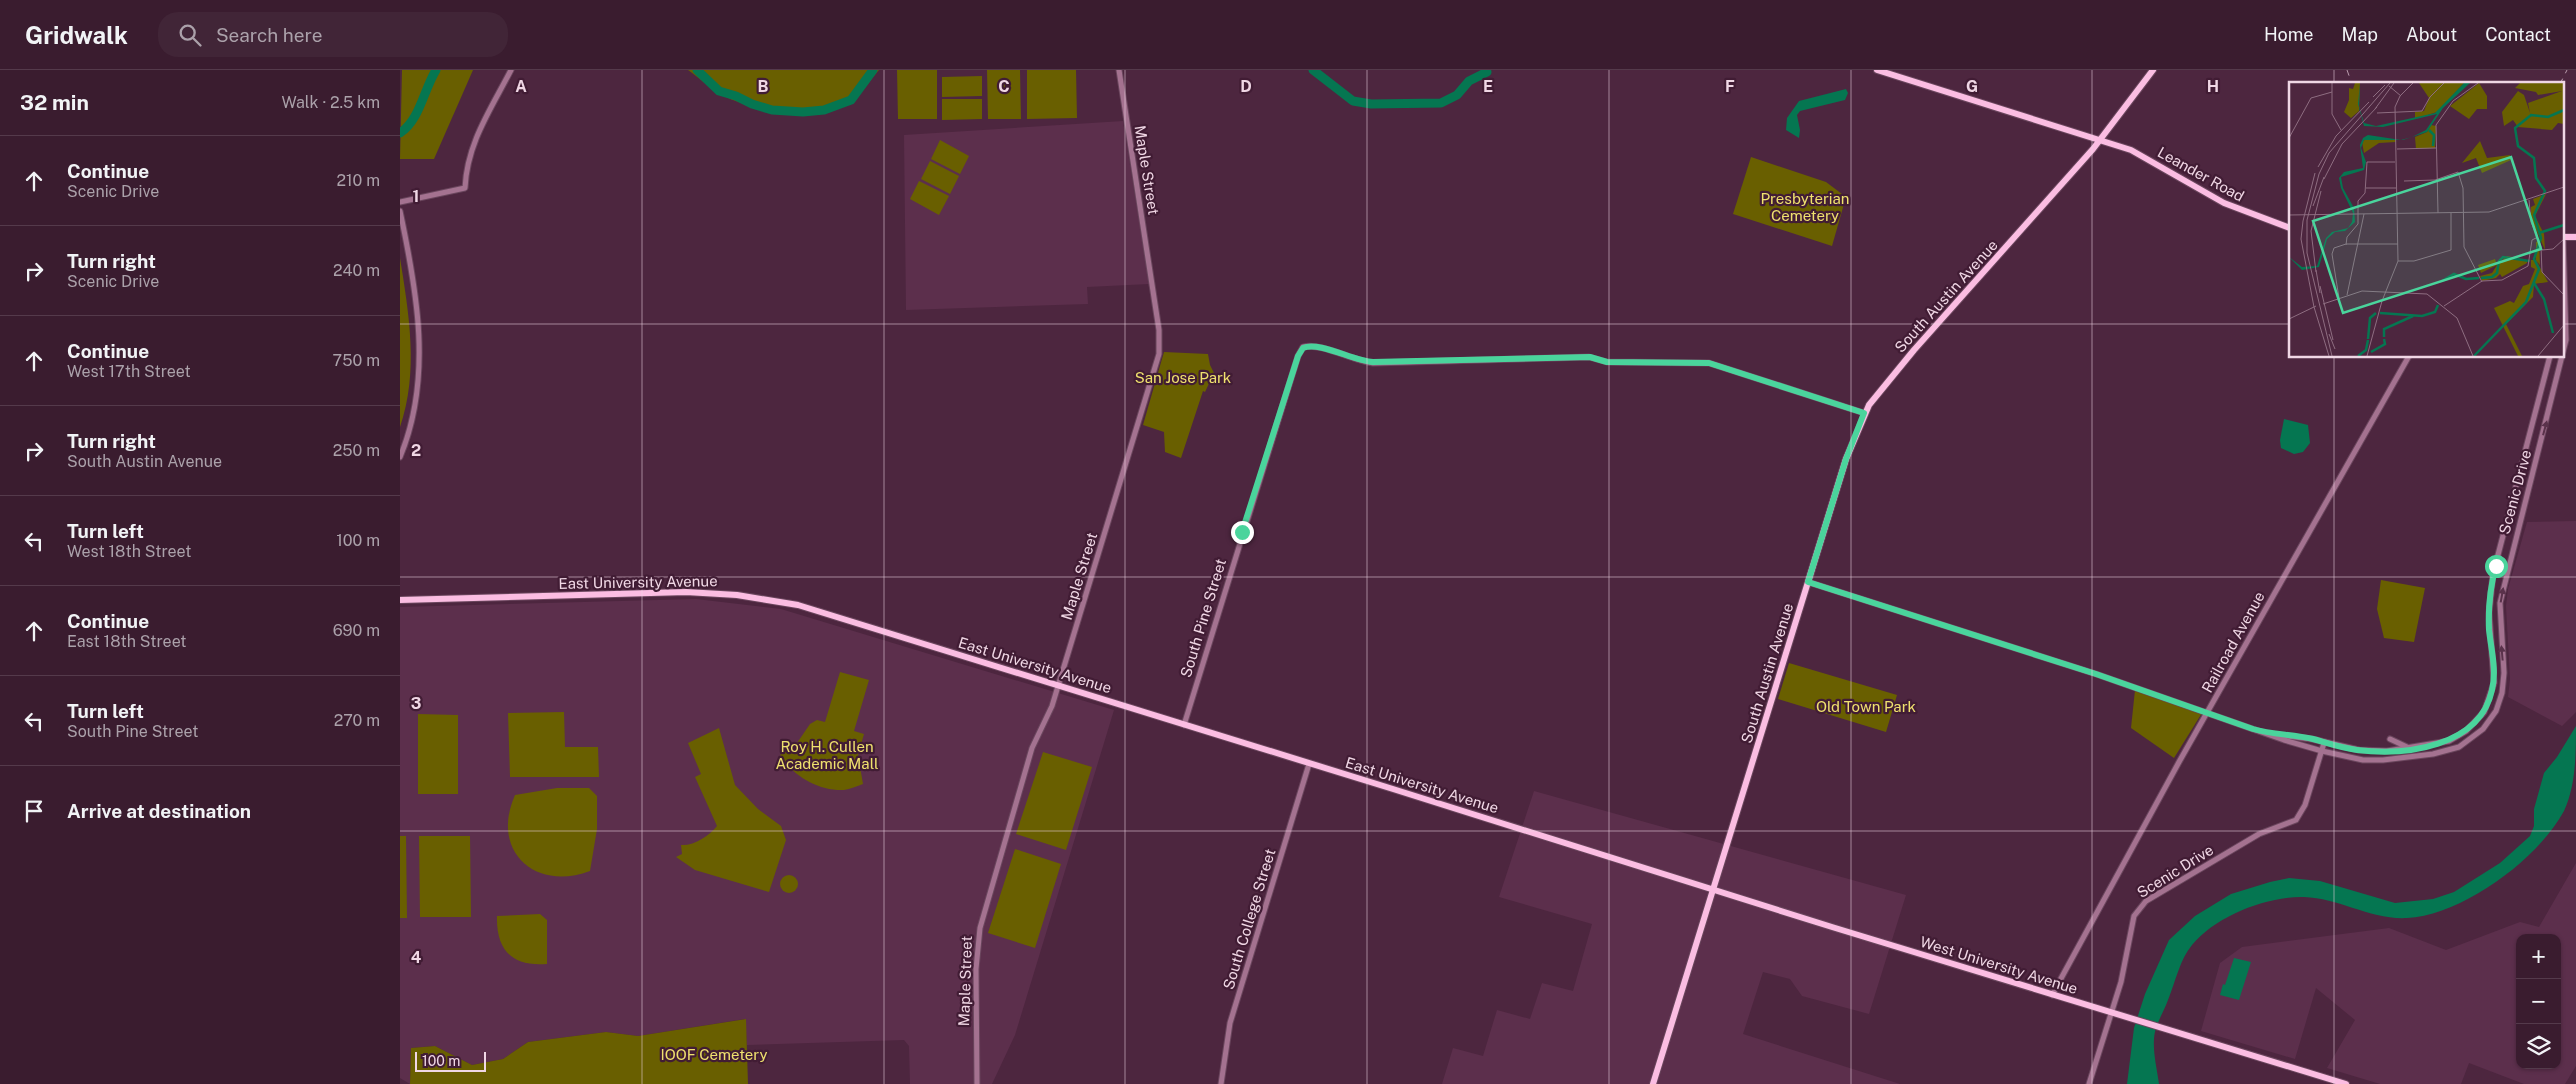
<!DOCTYPE html>
<meta charset="utf-8">
<style>
:root{--surface:#3a1c2f;--page:#412537;--text:#f1f3f6;--muted:#aba1aa;--line:#543a4b}
body{margin:0;font-family:"Public Sans",sans-serif;background:var(--page);color:var(--text)}
.controls{position:absolute;right:15px;bottom:15px;display:grid;overflow:hidden;border-radius:10px;box-shadow:0 1px 4px #0004}
.controls button{width:45px;height:45px;display:grid;place-items:center;padding:0;border:0;border-bottom:1px solid var(--line);background:var(--surface);color:var(--text);font:25px sans-serif}
.scale{position:absolute;left:15px;bottom:12px;width:71px;box-sizing:border-box;padding-left:5px;border:2px solid #f0d7e5;border-top:0;font-size:14px;line-height:18px;white-space:nowrap;color:#f0d7e5;-webkit-text-stroke:4px #411c34;paint-order:stroke}
.stop{position:absolute;width:15px;height:15px;margin:-11px;border:4px solid #4ad49c;border-radius:50%;background:#fff}
.stop.end{background:#4ad49c;border-color:#fff;box-shadow:0 1px 5px #0008}
.list{margin:0;padding:0;list-style:none}
h2{display:flex;justify-content:space-between;align-items:center;height:65px;margin:0;padding:0 20px;font-size:21px}
h2 small{font-size:16px;font-weight:400;color:var(--muted)}
.list li{display:grid;grid-template-columns:32px 1fr auto;gap:15px;align-items:center;box-sizing:border-box;height:90px;padding:0 20px;border-top:1px solid var(--line)}
.list b{display:block;font-size:19px;white-space:nowrap}
.list p{margin:0;font-size:16px;white-space:nowrap;color:var(--muted)}
.list em{font-size:16px;font-style:normal;color:var(--muted)}
.icon{flex:none;width:28px;height:28px;fill:none;stroke:currentColor;stroke-width:2;stroke-linecap:round;stroke-linejoin:round}
.map{position:relative;flex:none;width:2176px;height:1014px;overflow:hidden}
header{display:flex;align-items:center;gap:30px;box-sizing:border-box;height:70px;padding:0 25px;background:var(--surface);border-bottom:1px solid var(--line)}
header strong{font-size:24px}
nav{display:flex;gap:28px;margin-inline-start:auto;font-size:18px}
.search{width:350px;height:45px;background:var(--page);display:flex;align-items:center;gap:12px;box-sizing:border-box;padding:0 18px;border-radius:20px;color:var(--muted);font-size:19px}
main{display:flex}
aside{flex:1;background:var(--surface)}
.map>svg:first-child{display:block}
.built{fill:#5c2f4c;fill-rule:evenodd}
.green{fill:#695f00}
.water{fill:#057651}
.lines{fill:none;stroke-linecap:round;stroke-linejoin:round}
.river{stroke:#057651;stroke-width:9}
.minor-casing{stroke:#6a465d;stroke-width:7}
.major-casing{stroke:#6a465d;stroke-width:8}
.minor{stroke:#a47290;stroke-width:5}
.major{stroke:#fbbde2;stroke-width:6}
.rail{stroke:#b99bad;stroke-width:1;stroke-dasharray:6 6;stroke-linecap:butt}
.oneway{fill:#5a324b}
.route{stroke:#4ad49c;stroke-width:6}
.grid{fill:none;stroke:#f0d7e5;stroke-width:1;stroke-opacity:0.55}
.labels{text-anchor:middle;dominant-baseline:central;stroke-width:4.5;stroke-linejoin:round;paint-order:stroke}
.street-label{font-size:15px;fill:#f0d7e5;stroke:#411c34}
.park-label{font-size:15px;fill:#efe16e;stroke:#411c34}
.inset-river{fill:none;stroke:#057651;stroke-width:2.5}
.inset-road{fill:none;stroke:#8e6d81;stroke-width:1}
.view{fill:#4ad49c;fill-opacity:0.15;stroke:#4ad49c;stroke-width:2.5}
.inset-edge{fill:none;stroke:#f0d7e5;stroke-width:2.5}
.grid-label{font-size:16px;text-anchor:middle;font-weight:bold;fill:#f0d7e5;stroke:#411c34;stroke-width:4.5;stroke-linejoin:round;paint-order:stroke}
</style>
<header>
<strong>Gridwalk</strong>
<div class="search"><svg class="icon" aria-label="search" viewBox="0 0 24 24"><circle cx="10" cy="10" r="6"/><path d="M15 15l6 6"/></svg>Search here</div>
<nav><a>Home</a><a>Map</a><a>About</a><a>Contact</a></nav>
</header>
<main>
<aside>
<h2>32 min<small>Walk · 2.5 km</small></h2>
<ul class="list">
<li><svg class="icon" aria-label="ahead" viewBox="0 0 24 24"><path d="M12 20V5M6 11l6-6 6 6"/></svg><div><b>Continue</b><p>Scenic Drive</p></div><em>210 m</em></li>
<li><svg class="icon" aria-label="right" viewBox="0 0 24 24"><path d="M7 20v-9h11M14 6l5 5-5 5"/></svg><div><b>Turn right</b><p>Scenic Drive</p></div><em>240 m</em></li>
<li><svg class="icon" aria-label="ahead" viewBox="0 0 24 24"><path d="M12 20V5M6 11l6-6 6 6"/></svg><div><b>Continue</b><p>West 17th Street</p></div><em>750 m</em></li>
<li><svg class="icon" aria-label="right" viewBox="0 0 24 24"><path d="M7 20v-9h11M14 6l5 5-5 5"/></svg><div><b>Turn right</b><p>South Austin Avenue</p></div><em>250 m</em></li>
<li><svg class="icon" aria-label="left" viewBox="0 0 24 24"><path d="M17 20v-9H6M10 6l-5 5 5 5"/></svg><div><b>Turn left</b><p>West 18th Street</p></div><em>100 m</em></li>
<li><svg class="icon" aria-label="ahead" viewBox="0 0 24 24"><path d="M12 20V5M6 11l6-6 6 6"/></svg><div><b>Continue</b><p>East 18th Street</p></div><em>690 m</em></li>
<li><svg class="icon" aria-label="left" viewBox="0 0 24 24"><path d="M17 20v-9H6M10 6l-5 5 5 5"/></svg><div><b>Turn left</b><p>South Pine Street</p></div><em>270 m</em></li>
<li><svg class="icon" aria-label="arrive" viewBox="0 0 24 24"><path d="M6 21V4h12l-3 4 3 4H6"/></svg><div><b>Arrive at destination</b></div></li>
</ul>
</aside>
<div class="map">
<svg width="2176" height="1014" viewBox="0 0 2176 1014">
<rect width="100%" height="100%" fill="#4d263f"/>
<g class="built">
<path d="M723 51 749 214 687 217 688 234 506 240 504 65Z"/>
<path d="M2176 451V642L2162 656 2108 627 2110 609 2106 536 2108 519 2127 452Z"/>
<path d="M296 529 381 539 714 640 615 965 592 1014H510L509 976 504 970 347 975 345 949 238 966 206 962 128 972 103 989 72 995 35 976 11 978 10 1014 0 1008V537Z"/>
<path d="M1134 721 1506 825 1469 944 1402 926 1390 909 1363 902 1343 964 1500 1014H1042L1053 978 1083 986 1097 940 1130 949 1142 913 1173 921 1192 854 1099 827Z"/>
<path d="M2176 793V996L2165 1014H2124L2069 993 2061 1014H1980L1927 998 1955 950 1916 918 1895 989 1801 961 1820 893 1842 877 1989 858 2046 880 2120 852 2139 857ZM2120 868H2157V995H2120Z"/>
</g>
<g class="green">
<path d="M2 0H73L34 89H0Z"/>
<path d="M288 0H479C471 9 463 22 454 29 424 54 354 42 322 25 310 18 299 8 288 0Z"/>
<path d="M497 0H537V49H498Z"/>
<path d="M587 0H620L621 49H588Z"/>
<path d="M627 0H676L677 48 627 49Z"/>
<path d="M582 6V26L542 27V7Z"/>
<path d="M542 29H582V49L542 50Z"/>
<path d="M540 70 569 86 560 104 531 89Z"/>
<path d="M1351 87 1426 112 1446 127 1432 176 1333 144Z"/>
<path d="M530 91 559 106 550 124 521 109Z"/>
<path d="M519 111 549 126 539 145 510 129Z"/>
<path d="M0 188C9 244 19 302 0 357Z"/>
<path d="M764 282 808 284 810 295 814 303 805 322 803 321 781 388 765 382 764 362 743 355Z"/>
<path d="M1981 510 2025 518 2014 572 1984 568 1977 539Z"/>
<path d="M1389 593 1497 625 1486 662 1378 629Z"/>
<path d="M440 602 469 610 454 661 464 664 458 685 463 714C457 716 450 719 444 720 418 721 393 706 380 685L397 673 410 654 417 650 425 652Z"/>
<path d="M1735 620 1802 643 1774 688 1731 658Z"/>
<path d="M164 642 165 677H198L199 707H110L108 643Z"/>
<path d="M18 644 58 645V724H18Z"/>
<path d="M319 658 335 715 358 739 381 756 386 770 369 822 295 800 276 787 282 784 281 775C294 776 309 766 317 756L295 707 301 704 288 673Z"/>
<path d="M643 682 692 697 666 780 616 764Z"/>
<path d="M157 718H189L197 726V759L190 801C135 822 90 781 115 725Z"/>
<path d="M6 766 7 848H0V766Z"/>
<path d="M19 766H70L71 847H20Z"/>
<path d="M615 779 661 794 635 878 588 863Z"/>
<circle cx="389" cy="814" r="9"/>
<path d="M140 844 147 850V894C112 897 96 880 97 846Z"/>
<path d="M346 949 348 1014H10L11 978 35 976 72 995 103 989 128 972 206 962 238 966Z"/>
</g>
<g class="water">
<path d="M1446 19 1448 23 1445 30 1400 41 1397 45 1400 60 1399 68 1386 60 1387 48 1399 31Z"/>
<path d="M1884 349 1908 355 1910 373 1903 382 1894 384 1881 378 1880 370Z"/>
<path d="M2176 656C2176 683 2176 715 2164 741 2138 789 2063 845 2007 848 1971 850 1939 828 1904 827 1867 826 1816 846 1792 875 1780 889 1775 913 1768 930 1763 944 1755 954 1754 969 1753 984 1757 999 1759 1014H1727L1734 958 1745 924 1769 870 1795 846 1831 824 1870 812 1889 808 1920 811 1995 833 2033 829 2054 822 2100 793 2130 766 2134 756V739L2144 703 2157 687Z"/>
<path d="M1834 888 1851 892 1839 930 1820 925 1823 914 1825 915Z"/>
</g>
<g class="lines">
<g class="river">
<path d="M297 0 319 21 336 26 352 34 372 40 403 42 424 40 451 30 473 0"/>
<path d="M913 0 953 31 971 34 1041 33 1057 25 1069 11 1087 2"/>
<path d="M0 63C20 50 24 19 36 0"/>
</g>
<defs>
<g id="minor">
<path d="M0 132 65 118C67 73 91 39 111 0"/>
<path d="M0 141C17 221 33 308 0 387"/>
<path d="M1408 512 1696 604 1884 670 1922 681 1963 690H1983L2033 684 2059 677 2083 659 2096 641 2102 623 2104 603 2100 533 2166 270 2163 167"/>
<path d="M784 655 898 286 903 277C920 272 954 291 973 293L1189 287 1207 292 1309 293 1464 343"/>
<path d="M1877 665 1912 669 1959 680 1987 681 2049 671 2066 661 2084 642 2094 613 2089 543 2093 504 2150 286"/>
<path d="M1990 669 2007 677"/>
<path d="M1652 925 1779 692 2009 286"/>
<path d="M577 1014 576 899 580 858 632 678 652 636 759 284V260L719 0"/>
<path d="M821 1014 830 953 909 694"/>
<path d="M1689 1014 1721 912 1734 846 1746 831 1859 764 1896 750 1905 735 1924 673"/>
</g>
<g id="major">
<path d="M1477 0 1731 80 1824 133 1890 158"/>
<path d="M2162 167H2176"/>
<path d="M0 530 286 522 337 525 398 535 993 719 1432 857 1946 1014"/>
<path d="M1253 1014 1446 389 1469 335 1514 280 1693 79 1753 0"/>
</g>
</defs>
<use href="#minor" class="minor-casing"/>
<use href="#major" class="major-casing"/>
<use href="#minor" class="minor"/>
<use href="#major" class="major"/>
<g class="rail">
<path d="M1947 0 1952 14"/>
<path d="M2160 14 2167 0"/>
</g>
</g>
<defs><path id="oneway-solid" d="M-6-.8H1V-3.2L6.5 0L1 3.2V.8H-6Z" transform="scale(1.25)"/></defs>
<g class="oneway">
<use href="#oneway-solid" transform="translate(2145 358) rotate(-75)"/>
<use href="#oneway-solid" transform="translate(2102 525) rotate(-80)"/>
<use href="#oneway-solid" transform="translate(2102 583) rotate(-95)"/>
</g>
<g class="lines">
<path class="route" d="M842 462 898 286 903 278C920 271 953 291 973 292L1190 287 1207 292 1309 293 1464 343 1446 389 1408 512 1696 604 1853 659C1873 665 1893 664 1913 669 1927 673 1941 678 1957 680 2005 686 2080 677 2092 620 2097 600 2091 579 2089 560 2088 538 2090 517 2096 496"/>
</g>
<path class="grid" d="M242 0V1014M484 0V1014M725 0V1014M967 0V1014M1209 0V1014M1451 0V1014M1692 0V1014M1934 0V14M0 254H1890M2162 254H2176M1934 286V1014M0 507H2176M0 761H2176"/>
<g class="labels">
<g class="street-label">
<text transform="translate(747 100) rotate(81)">Maple Street</text>
<text transform="translate(1801 104) rotate(29)">Leander Road</text>
<text transform="translate(1546 226) rotate(-48)">South Austin Avenue</text>
<text transform="translate(2115 422) rotate(-75)">Scenic Drive</text>
<text transform="translate(679 506) rotate(-73)">Maple Street</text>
<text transform="translate(238 512) rotate(-1)">East University Avenue</text>
<text transform="translate(803 548) rotate(-73)">South Pine Street</text>
<text transform="translate(1833 572) rotate(-61)">Railroad Avenue</text>
<text transform="translate(635 595) rotate(17)">East University Avenue</text>
<text transform="translate(1367 603) rotate(-73)">South Austin Avenue</text>
<text transform="translate(1022 715) rotate(17)">East University Avenue</text>
<text transform="translate(1775 801) rotate(-32)">Scenic Drive</text>
<text transform="translate(849 849) rotate(-73)">South College Street</text>
<text transform="translate(1599 895) rotate(17)">West University Avenue</text>
<text transform="translate(565 911) rotate(-88)">Maple Street</text>
</g>
<g class="park-label">
<text x="1405" y="128">Presbyterian<tspan x="1405" dy="17">Cemetery</tspan></text>
<text x="783" y="307">San Jose Park</text>
<text x="1466" y="636">Old Town Park</text>
<text x="427" y="676">Roy H. Cullen<tspan x="427" dy="17">Academic Mall</tspan></text>
<text x="314" y="984">IOOF Cemetery</text>
</g>
</g>
<g transform="translate(1889 12)">
<rect width="275" height="275" fill="#4d263f"/>
<path d="M66 1H71L70 29 62 36 55 30 60 18V6L64 7ZM130 1H175L148 30 126 37V30L135 29 140 16ZM190 1 198 14V27H188L180 37 161 24ZM231 1H275V42L269 41 263 48 229 45 224 38 215 44 213 30 229 9 235 13 241 31 239 21 273 9 249 13 247 10 226 6ZM142 43 147 44 146 66 127 67 126 55 138 50ZM78 56 107 58V60L90 61 75 71 73 60ZM191 59 198 76 221 73 222 78 193 91 187 76 173 81ZM257 112 246 134 255 152 256 168 242 136V125L246 123 244 117ZM250 159 251 183 247 178 259 200 245 202 244 215 217 242 233 274H229L205 226 221 219 225 221 234 204 240 202 246 187 242 185V178H247V160ZM218 174 238 178V181L213 195 211 192 207 196 193 199 191 194 203 191 208 183 192 191 189 183 206 177 208 183Z" fill="#695f00"/>
<path d="M71 1 70 24 75 41 87 44 146 31 175 1H181L154 26 138 50 114 58H75L72 66 77 80 75 88 52 95 54 106 65 126 66 140 56 149 46 150 38 157 30 185 13 188 0 175 13 185 28 184 37 156 43 150 59 146 63 140 64 131 52 106 50 96 55 90 74 86 71 63 74 56 79 53 112 58 123 55 137 48 148 32 94 45 75 44 69 22Z" fill="#057651"/>
<path class="inset-river" d="M140 48 145 53 144 64M250 151 275 143M192 196 203 195 208 191 210 179 214 175 241 179M153 199 165 192 177 197 190 196M245 201 255 217 264 251M91 231 133 234 146 230 149 223M95 255V247L124 234M79 257 81 236 87 231M82 270 96 262 95 257M69 274 77 268 79 258M185 274 237 220 250 187 245 177 252 156 245 133 256 109 247 96 245 76 229 64 226 46 242 33 259 35 275 28"/>
<path class="inset-road" d="M43 1V32L52 48M100 4 112 14M84 15 96 3M86 27 105 1M88 31 133 29 141 15 155 1M0 56 22 16 43 10M108 67 147 66M29 85 47 54 80 20M26 91 14 139 12 157 25 225 40 274M35 97 53 62 88 25M115 99 146 98 169 90 174 106 175 165 193 200M77 106H107M240 118 242 140 252 164 253 190 275 213M24 124 35 95M149 131 147 43 164 19 189 1M0 133 200 130 275 105M57 163 58 155 69 142V119L76 111 78 80H106M253 168 264 167 275 157M109 179H125L162 168V131M27 188 31 211M27 190 22 149 32 109M31 204 44 258M58 213 75 132M50 216 43 172 45 166 57 162H109M34 222 73 209 138 212 168 236 184 274M155 224 193 199 213 198 239 184 243 158 249 155M0 237 27 224M40 252 46 267M43 274 18 171V138L30 92 40 71 101 1M78 274 93 219 109 179 106 25 111 14 124 1M249 274 275 243"/>
<path class="view" d="M222 75 252 167 54 231 24 139Z"/>
<rect width="275" height="275" class="inset-edge"/>
</g>
<g class="grid-label">
<text x="121" y="22">A</text>
<text x="363" y="22">B</text>
<text x="604" y="22">C</text>
<text x="846" y="22">D</text>
<text x="1088" y="22">E</text>
<text x="1330" y="22">F</text>
<text x="1572" y="22">G</text>
<text x="1813" y="22">H</text>
<text x="16" y="132">1</text>
<text x="16" y="386">2</text>
<text x="16" y="639">3</text>
<text x="16" y="893">4</text>
</g>
</svg>
<div class="controls">
<button>+</button>
<button>−</button>
<button><svg class="icon" aria-label="layers" viewBox="0 0 24 24"><path d="M12 4l9 5-9 5-9-5zM3 14l9 5 9-5"/></svg></button>
</div>
<div class="scale">100 m</div>
<div class="stop" style="left:2096px;top:496px"></div>
<div class="stop end" style="left:842px;top:462px"></div>
</div>
</main>
